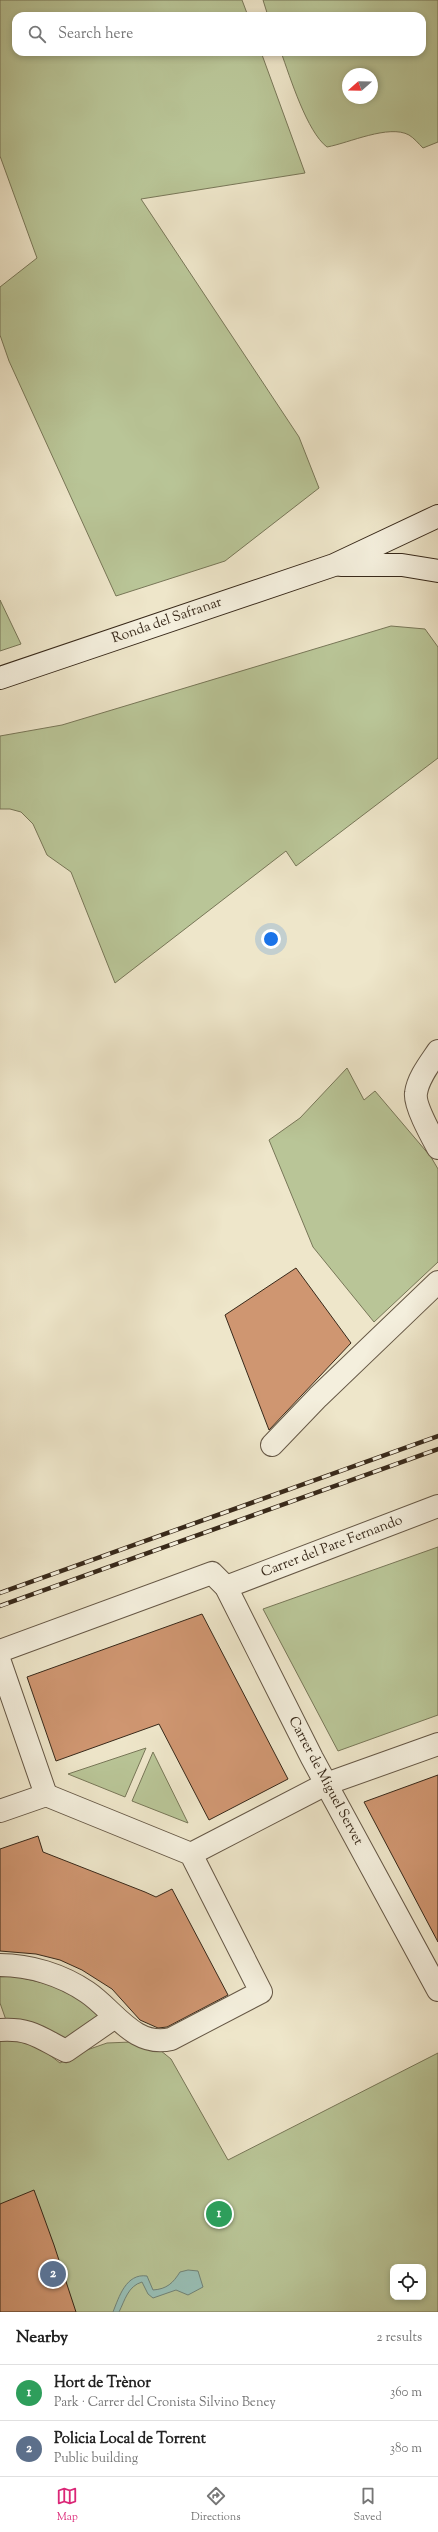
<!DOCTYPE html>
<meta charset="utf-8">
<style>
:root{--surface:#fff;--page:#f6f6f6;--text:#222;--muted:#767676;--line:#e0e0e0;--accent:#db2777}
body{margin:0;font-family:"Sorts Mill Goudy",serif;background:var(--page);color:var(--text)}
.controls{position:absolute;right:12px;bottom:12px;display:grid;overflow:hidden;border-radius:8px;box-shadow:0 2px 6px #0003}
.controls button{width:36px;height:36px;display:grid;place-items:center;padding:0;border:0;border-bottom:1px solid var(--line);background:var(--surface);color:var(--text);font:20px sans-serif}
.compass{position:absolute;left:342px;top:68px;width:36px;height:36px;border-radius:50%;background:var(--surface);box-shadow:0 2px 6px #0003;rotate:250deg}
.you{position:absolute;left:271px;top:939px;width:14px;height:14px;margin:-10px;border:3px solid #fff;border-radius:50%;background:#1a73e8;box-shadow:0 0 0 6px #1a73e833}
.badge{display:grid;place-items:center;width:26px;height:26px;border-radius:50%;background:var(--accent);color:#fff;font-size:13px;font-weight:700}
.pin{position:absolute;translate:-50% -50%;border:2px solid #fff;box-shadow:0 1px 4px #0006}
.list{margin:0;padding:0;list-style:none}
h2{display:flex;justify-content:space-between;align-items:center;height:52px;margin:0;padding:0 16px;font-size:17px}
h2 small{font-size:13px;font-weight:400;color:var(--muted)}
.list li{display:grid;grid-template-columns:26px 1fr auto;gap:12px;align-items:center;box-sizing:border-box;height:56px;padding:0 16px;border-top:1px solid var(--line)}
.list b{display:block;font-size:15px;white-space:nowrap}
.list p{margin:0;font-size:13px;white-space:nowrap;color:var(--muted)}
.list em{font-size:13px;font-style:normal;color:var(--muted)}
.icon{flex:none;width:22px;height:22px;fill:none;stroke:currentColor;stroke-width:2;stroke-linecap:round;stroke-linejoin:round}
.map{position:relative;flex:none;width:438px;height:2312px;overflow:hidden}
.search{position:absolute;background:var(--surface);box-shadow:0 2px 6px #0003;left:12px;right:12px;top:12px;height:44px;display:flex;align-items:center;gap:10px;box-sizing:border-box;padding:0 14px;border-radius:12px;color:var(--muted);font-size:15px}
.sheet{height:164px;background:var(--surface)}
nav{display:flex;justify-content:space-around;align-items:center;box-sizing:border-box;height:56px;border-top:1px solid var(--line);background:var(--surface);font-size:11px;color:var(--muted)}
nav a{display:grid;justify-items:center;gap:2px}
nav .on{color:var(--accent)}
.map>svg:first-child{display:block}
.green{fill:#b9c597;stroke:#787758;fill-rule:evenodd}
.water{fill:#99c0b7;stroke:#728478}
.building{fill:#cf9671;stroke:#38291a}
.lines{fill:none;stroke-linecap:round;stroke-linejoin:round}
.street-casing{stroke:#665846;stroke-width:24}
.secondary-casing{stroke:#38291a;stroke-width:24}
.street{stroke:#f4efdd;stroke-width:22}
.secondary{stroke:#f4efdd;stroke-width:22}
.rail-casing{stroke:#38291a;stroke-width:4.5}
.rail{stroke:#f4efdd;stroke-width:3;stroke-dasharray:9;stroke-linecap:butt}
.labels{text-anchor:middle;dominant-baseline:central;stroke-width:3;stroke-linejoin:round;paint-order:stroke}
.street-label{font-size:14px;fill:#38291a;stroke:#f4efdd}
</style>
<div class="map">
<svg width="438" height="2312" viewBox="0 0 438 2312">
<rect width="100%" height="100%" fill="#eee6ca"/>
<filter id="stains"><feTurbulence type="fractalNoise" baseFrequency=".005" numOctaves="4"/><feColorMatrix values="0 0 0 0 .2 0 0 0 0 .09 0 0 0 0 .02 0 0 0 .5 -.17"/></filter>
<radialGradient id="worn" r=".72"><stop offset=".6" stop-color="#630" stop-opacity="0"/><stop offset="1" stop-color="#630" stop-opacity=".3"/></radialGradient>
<g class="green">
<path d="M0 0H242L248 16H16V52H261L305 173 141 199 299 437 319 488 225 561 116 596 9 361 0 335V287L37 258 0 156Z"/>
<path d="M263 0H438V142L423 148C419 144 414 138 409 135 389 124 349 143 327 147 307 132 290 77 281 52H422V16H268ZM348 74H372V98H348Z"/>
<path d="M0 600 21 644 0 651Z"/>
<path d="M391 626 425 629 438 647V758L296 866 286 851 115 983 71 872 47 855 33 824 21 812 10 809H0V736L62 725Z"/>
<path d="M347 1068 364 1100 375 1091 431 1157 438 1169V1262L374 1322 313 1247 269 1140 300 1118Z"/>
<path d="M438 1547V1715L338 1751 263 1609Z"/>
<path d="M146 1748 125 1797 68 1774Z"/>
<path d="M153 1752 188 1823 132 1801Z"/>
<path d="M14 1976 56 1986 103 2013 65 2039 6 2020 0 2003V1977Z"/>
<path d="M0 2037 34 2043 60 2063 84 2051 107 2043 131 2042 155 2046 171 2059 228 2160 438 2053V2312H0ZM393 2267H423V2297H393Z"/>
</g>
<path class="water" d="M188 2270 198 2271 203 2287 188 2295 176 2290 153 2298 148 2294 142 2282C128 2286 125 2300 119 2312H113C119 2297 126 2273 147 2276L153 2290C167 2289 173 2283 180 2272Z"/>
<g class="building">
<path d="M296 1268 351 1343 269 1430 225 1315Z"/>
<path d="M202 1614 288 1779 209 1820 159 1724 56 1761 27 1677Z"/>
<path d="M438 1775V1942L364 1802Z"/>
<path d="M38 1836 43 1852 145 1892 156 1897 172 1889 228 1995 167 2027 158 2028 140 2020 112 1989 82 1970 60 1960 36 1954 0 1951V1849Z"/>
<path d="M34 2190 54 2245 76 2312H0V2204Z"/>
</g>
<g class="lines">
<defs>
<g id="street">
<path d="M438 1051C430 1063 418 1078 416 1093 414 1105 432 1137 438 1148"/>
<path d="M272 1445 318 1397 438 1282"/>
<path d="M226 1587 438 1506"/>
<path d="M0 1651 212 1573 226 1587 312 1758 438 1990"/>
<path d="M0 1662 46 1795"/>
<path d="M0 1811 46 1795 191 1854 261 1992 171 2039C134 2048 114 2010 87 1992 62 1975 30 1965 0 1965"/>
<path d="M191 1854 326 1784 438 1744"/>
<path d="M0 2030C31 2028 40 2038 66 2051L115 2017"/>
</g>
<g id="secondary">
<path d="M341 565H402L438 571"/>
<path d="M0 678 334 565 438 516"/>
</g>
</defs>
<use href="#street" class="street-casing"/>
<use href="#secondary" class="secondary-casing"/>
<use href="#street" class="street"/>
<use href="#secondary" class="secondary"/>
<defs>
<g id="rail">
<path d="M0 1593 438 1436"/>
<path d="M0 1606 438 1449"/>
</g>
</defs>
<use href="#rail" class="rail-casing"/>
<use href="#rail" class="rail"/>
</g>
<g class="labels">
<g class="street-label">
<text transform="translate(167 621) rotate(-19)">Ronda del Safranar</text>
<text transform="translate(332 1547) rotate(-21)">Carrer del Pare Fernando</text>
<text transform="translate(325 1781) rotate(62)">Carrer de Miguel Servet</text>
</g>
</g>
<rect width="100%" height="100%" filter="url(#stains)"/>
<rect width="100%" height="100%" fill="url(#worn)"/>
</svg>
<div class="controls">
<button><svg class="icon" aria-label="locate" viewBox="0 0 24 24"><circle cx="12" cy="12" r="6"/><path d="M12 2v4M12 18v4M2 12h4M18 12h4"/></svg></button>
</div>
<svg class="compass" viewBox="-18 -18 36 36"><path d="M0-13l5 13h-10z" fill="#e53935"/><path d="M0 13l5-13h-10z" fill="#767676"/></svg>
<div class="you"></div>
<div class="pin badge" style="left:219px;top:2214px;background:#2e9e5b">1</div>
<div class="pin badge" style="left:53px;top:2274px;background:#5c6f8a">2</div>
<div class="search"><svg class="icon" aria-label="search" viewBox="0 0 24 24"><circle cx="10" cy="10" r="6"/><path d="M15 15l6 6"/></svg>Search here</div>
</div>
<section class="sheet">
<h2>Nearby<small>2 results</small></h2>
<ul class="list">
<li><span class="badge" style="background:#2e9e5b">1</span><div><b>Hort de Trènor</b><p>Park · Carrer del Cronista Silvino Beney</p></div><em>360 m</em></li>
<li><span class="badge" style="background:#5c6f8a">2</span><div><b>Policia Local de Torrent</b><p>Public building</p></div><em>380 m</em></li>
</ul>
</section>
<nav>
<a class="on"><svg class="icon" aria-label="map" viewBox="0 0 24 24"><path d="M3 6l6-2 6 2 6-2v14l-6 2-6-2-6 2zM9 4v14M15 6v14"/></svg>Map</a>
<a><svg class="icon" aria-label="directions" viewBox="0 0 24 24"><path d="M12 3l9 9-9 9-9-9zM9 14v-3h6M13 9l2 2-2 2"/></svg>Directions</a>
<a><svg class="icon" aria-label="saved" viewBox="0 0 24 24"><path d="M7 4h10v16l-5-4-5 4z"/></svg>Saved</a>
</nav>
